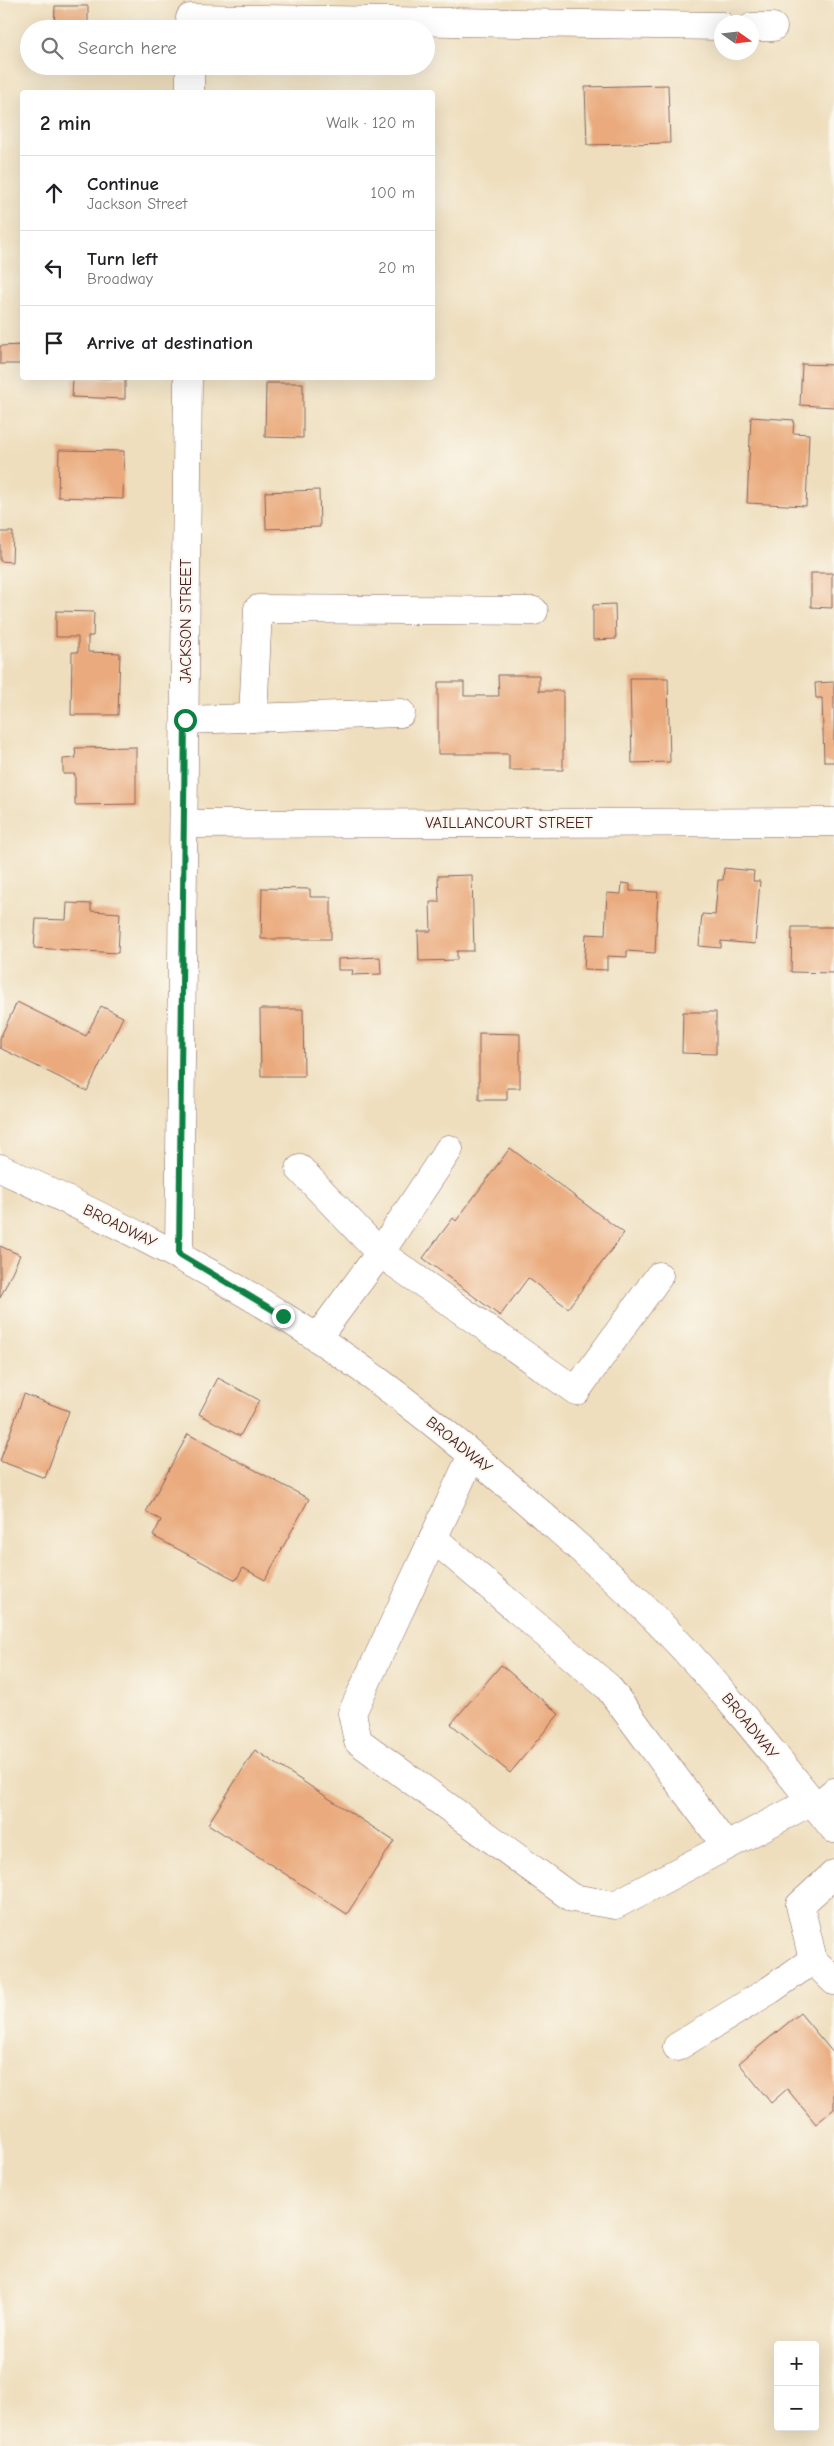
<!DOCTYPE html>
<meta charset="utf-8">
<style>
:root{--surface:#fff;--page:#f6f6f6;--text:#202124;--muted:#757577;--line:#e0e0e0}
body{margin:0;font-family:"Comic Neue",sans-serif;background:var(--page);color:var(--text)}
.controls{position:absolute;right:15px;bottom:15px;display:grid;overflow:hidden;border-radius:5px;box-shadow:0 5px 20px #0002}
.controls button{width:45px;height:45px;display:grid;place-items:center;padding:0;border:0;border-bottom:1px solid var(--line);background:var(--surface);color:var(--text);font:25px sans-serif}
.compass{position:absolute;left:714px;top:15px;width:45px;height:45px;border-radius:50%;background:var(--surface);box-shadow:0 5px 20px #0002;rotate:104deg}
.stop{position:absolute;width:15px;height:15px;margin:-11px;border:4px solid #0b8043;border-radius:50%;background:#fff}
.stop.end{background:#0b8043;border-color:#fff;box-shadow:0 1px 5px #0008}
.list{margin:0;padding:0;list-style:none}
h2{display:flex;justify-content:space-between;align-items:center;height:65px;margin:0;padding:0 20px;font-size:21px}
h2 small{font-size:16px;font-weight:400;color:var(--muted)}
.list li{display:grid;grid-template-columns:32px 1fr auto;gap:15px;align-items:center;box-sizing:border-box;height:75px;padding:0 20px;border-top:1px solid var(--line)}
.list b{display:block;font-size:19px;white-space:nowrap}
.list p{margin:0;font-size:16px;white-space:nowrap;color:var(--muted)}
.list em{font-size:16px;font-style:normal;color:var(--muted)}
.icon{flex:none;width:28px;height:28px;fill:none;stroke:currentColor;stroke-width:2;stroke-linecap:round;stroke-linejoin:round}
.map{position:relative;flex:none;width:834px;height:2446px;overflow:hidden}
.search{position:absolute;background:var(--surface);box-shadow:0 5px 20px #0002;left:20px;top:20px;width:415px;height:55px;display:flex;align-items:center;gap:12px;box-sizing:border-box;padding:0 18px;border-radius:28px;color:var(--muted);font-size:19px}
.panel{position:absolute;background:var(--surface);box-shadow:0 5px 20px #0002;left:20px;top:90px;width:415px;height:290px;border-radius:5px}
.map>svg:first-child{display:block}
.building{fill:#eaaa7d}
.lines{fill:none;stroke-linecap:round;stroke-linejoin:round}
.minor-casing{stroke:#83625e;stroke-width:29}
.major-casing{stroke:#83625e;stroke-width:29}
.minor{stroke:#fff;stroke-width:28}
.major{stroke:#fff;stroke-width:28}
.route{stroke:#0b8043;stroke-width:6}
.labels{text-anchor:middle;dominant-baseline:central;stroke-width:4;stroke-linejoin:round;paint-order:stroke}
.street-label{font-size:16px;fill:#4a1f2b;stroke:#fbf7ec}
</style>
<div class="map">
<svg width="834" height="2446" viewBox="0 0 834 2446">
<rect width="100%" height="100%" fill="#fbf7ec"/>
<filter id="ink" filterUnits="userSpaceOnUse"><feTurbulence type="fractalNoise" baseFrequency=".02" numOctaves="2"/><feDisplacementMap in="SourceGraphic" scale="10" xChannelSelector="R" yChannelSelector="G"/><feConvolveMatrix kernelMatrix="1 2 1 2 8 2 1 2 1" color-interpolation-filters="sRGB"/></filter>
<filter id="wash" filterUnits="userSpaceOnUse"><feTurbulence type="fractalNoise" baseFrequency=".0096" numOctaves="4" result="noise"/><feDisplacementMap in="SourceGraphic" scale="20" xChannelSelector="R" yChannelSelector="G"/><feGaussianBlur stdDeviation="1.12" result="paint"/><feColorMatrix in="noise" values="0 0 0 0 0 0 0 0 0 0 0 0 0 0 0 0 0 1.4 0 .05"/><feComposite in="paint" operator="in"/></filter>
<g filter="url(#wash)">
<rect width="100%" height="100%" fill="#eedebd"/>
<g id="blocks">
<g class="building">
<path d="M55 6H88V25L126 23V29H54Z"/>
<path d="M668 85 670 143 587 145 585 87Z"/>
<path d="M22 345V364H0V346Z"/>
<path d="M802 364 834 365V407L800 405Z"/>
<path d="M73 378H125V399L72 397Z"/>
<path d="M266 383H303V438L265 437Z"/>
<path d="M751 417 794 420 793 433 809 434 806 506 747 503Z"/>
<path d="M59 450 124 451 123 499 58 497Z"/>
<path d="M319 490 320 527 266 529 265 492Z"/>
<path d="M0 532H13L12 562 0 561Z"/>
<path d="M811 573H832V608L811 607Z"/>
<path d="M615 604 616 639 593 640V605Z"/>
<path d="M56 611 94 612 93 636H88V652L120 653 118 715H71L72 652H78V637H56Z"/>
<path d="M498 675H539V691H563V770H509V754H438V682H464V696H499Z"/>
<path d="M630 678H668L670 762 632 763Z"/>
<path d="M834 682V762H824L822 698H816L815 683Z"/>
<path d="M136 747V804L75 805V774H63V759L76 758 75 748Z"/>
<path d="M724 868 754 871 753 881H760L755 944 721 941V948L699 946 702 914 715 915 718 880H723Z"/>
<path d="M472 875 474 951H457V960L419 961 418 931H431L430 902H439L438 876Z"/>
<path d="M622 883 630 884V891L658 892 655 953 627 951V957L607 956V970L584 969 586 934 605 935 607 893 621 894Z"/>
<path d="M262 888 310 889V897H331V939H261Z"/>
<path d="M67 903 91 904V911L120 913 118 953 34 948 36 919 66 920Z"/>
<path d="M792 927H834V973L791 972Z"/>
<path d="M380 957 381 974 352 975 353 970H338V959Z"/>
<path d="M17 1002 86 1036 101 1006 123 1017 87 1091 0 1048V1038Z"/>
<path d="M260 1009H303L304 1076H261Z"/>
<path d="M683 1012H716V1054L682 1053Z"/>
<path d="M479 1033 520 1034V1088H507V1100H479Z"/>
<path d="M510 1148 624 1233 568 1308 528 1278 500 1316 423 1258 453 1218 456 1221Z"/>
<path d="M0 1246 20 1255 0 1298Z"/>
<path d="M218 1378 259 1400 240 1436 199 1414Z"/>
<path d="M24 1394 69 1411 45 1478 0 1461Z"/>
<path d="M188 1434 309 1499 265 1580 243 1568 236 1580 153 1536 161 1520 146 1512Z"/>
<path d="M501 1665 559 1714 510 1773 451 1724Z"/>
<path d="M255 1750 394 1841 347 1914 208 1824Z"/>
<path d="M800 2013 834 2054V2109L816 2124 787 2089 771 2103 739 2063Z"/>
</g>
</g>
</g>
<g filter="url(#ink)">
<use href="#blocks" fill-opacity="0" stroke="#83625e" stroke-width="1"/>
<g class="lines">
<defs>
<g id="minor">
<path d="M190 18 722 26"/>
<path d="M752 27H773"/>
<path d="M190 92V66"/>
<path d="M253 718 258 609 534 611"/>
<path d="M185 720 401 713"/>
<path d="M185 824 834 822"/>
<path d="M300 1169 380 1253 449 1149"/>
<path d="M179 1254 188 378"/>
<path d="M317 1338 380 1253 576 1391 659 1276"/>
<path d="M472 1455 352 1713 358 1741 572 1898 615 1905 812 1801"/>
<path d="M433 1538 608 1687 726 1846"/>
<path d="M816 1807 834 1792"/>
<path d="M834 1874 800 1905 813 1960 834 1981"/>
<path d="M677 2047 770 1990 813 1960"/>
</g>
<path id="major" d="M0 1168C96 1214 192 1259 283 1316 375 1373 459 1442 540 1513 583 1551 627 1589 667 1631 727 1693 780 1762 834 1829"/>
</defs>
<use href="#minor" class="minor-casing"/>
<use href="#major" class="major-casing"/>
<use href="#minor" class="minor"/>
<use href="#major" class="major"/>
</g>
</g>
<g class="lines" filter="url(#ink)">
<path class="route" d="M185 720 179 1254 283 1316"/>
</g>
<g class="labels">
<g class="street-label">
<text transform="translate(186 621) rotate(-90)">JACKSON STREET</text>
<text x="509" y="823">VAILLANCOURT STREET</text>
<text transform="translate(120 1226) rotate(26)">BROADWAY</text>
<text transform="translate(459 1445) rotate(39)">BROADWAY</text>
<text transform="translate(750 1726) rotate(51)">BROADWAY</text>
</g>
</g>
</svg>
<div class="controls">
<button>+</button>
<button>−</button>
</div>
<svg class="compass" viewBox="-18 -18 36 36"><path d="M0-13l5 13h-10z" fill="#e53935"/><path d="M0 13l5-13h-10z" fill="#757577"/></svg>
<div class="stop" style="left:185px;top:720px"></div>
<div class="stop end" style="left:283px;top:1316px"></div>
<div class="search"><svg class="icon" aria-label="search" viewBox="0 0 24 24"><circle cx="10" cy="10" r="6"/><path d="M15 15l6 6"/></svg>Search here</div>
<section class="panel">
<h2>2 min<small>Walk · 120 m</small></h2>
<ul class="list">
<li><svg class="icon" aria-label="ahead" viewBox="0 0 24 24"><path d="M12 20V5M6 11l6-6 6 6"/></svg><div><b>Continue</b><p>Jackson Street</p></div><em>100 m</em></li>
<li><svg class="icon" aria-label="left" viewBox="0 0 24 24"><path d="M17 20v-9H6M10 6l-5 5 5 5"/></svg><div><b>Turn left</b><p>Broadway</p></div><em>20 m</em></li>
<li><svg class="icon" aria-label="arrive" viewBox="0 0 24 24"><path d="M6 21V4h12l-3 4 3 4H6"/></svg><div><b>Arrive at destination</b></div></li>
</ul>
</section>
</div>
